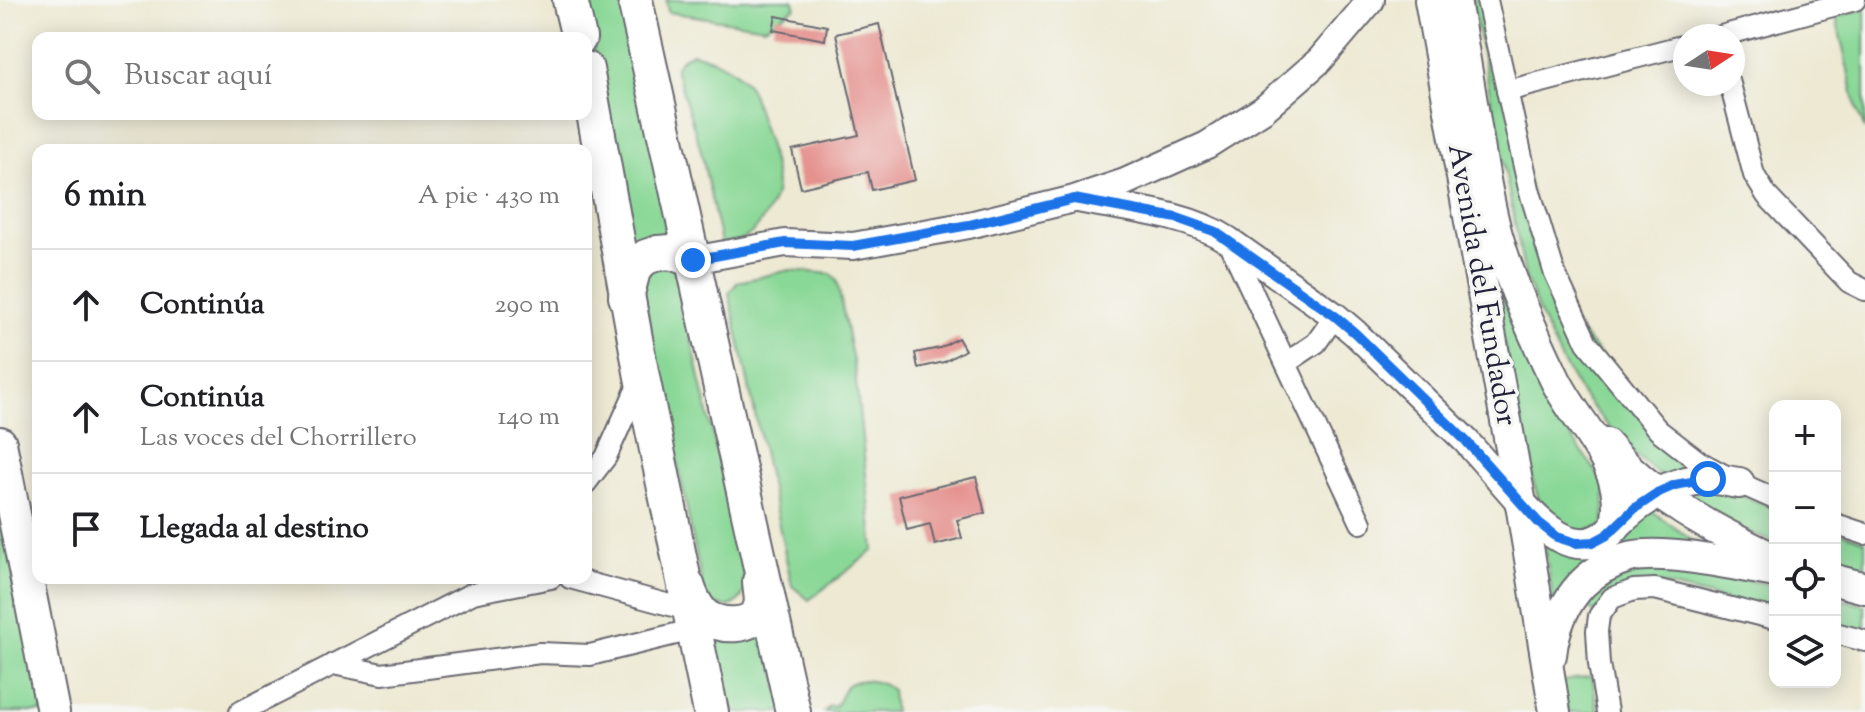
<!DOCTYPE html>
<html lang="es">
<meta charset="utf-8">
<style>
:root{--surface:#fff;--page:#f6f6f6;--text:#202124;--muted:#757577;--line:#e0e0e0}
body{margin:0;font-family:"Sorts Mill Goudy",serif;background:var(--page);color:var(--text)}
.controls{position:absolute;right:24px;bottom:24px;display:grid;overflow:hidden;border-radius:16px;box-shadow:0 4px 20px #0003}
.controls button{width:72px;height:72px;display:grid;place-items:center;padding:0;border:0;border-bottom:2px solid var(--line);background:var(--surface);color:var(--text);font:40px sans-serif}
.compass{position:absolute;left:1673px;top:24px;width:72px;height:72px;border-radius:50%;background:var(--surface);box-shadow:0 4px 20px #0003;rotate:78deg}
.stop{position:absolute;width:24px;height:24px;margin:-18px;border:6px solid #1a73e8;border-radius:50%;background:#fff}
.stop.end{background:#1a73e8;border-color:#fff;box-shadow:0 2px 8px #0008}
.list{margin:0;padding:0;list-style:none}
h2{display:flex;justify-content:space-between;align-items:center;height:104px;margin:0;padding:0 32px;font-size:34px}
h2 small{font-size:26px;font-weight:400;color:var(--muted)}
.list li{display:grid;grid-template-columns:52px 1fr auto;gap:24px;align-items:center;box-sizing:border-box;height:112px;padding:0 32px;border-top:2px solid var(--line)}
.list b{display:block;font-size:30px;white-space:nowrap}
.list p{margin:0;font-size:26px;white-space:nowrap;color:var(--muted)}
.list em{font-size:26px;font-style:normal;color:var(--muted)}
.icon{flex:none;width:44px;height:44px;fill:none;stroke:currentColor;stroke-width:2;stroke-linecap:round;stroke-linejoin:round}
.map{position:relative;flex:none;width:1865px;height:712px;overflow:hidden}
.search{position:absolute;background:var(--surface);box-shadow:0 4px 20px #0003;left:32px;top:32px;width:560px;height:88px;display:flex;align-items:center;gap:20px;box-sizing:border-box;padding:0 28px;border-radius:16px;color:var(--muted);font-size:30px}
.panel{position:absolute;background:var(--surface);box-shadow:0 4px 20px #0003;left:32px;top:144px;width:560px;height:440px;border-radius:16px}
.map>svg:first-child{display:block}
.green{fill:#8ad897;stroke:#567d69;stroke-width:2}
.building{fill:#e5928f}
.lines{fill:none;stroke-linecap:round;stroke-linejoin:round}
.minor-casing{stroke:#696870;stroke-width:24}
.tertiary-casing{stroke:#696870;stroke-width:30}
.secondary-casing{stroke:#696870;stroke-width:34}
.primary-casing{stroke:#696870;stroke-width:36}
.trunk-casing{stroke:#696870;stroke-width:38}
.minor{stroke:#fff;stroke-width:20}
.tertiary{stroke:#fff;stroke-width:26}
.secondary{stroke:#fff;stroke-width:30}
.primary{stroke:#fff;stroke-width:32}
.trunk{stroke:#fff;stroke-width:34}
.route{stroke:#1a73e8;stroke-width:10}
.labels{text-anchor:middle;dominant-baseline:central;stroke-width:7;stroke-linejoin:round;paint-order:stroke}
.street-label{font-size:30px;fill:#22223b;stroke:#f6f6f2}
</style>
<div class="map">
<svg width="1865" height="712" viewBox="0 0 1865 712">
<rect width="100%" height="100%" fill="#f6f6f2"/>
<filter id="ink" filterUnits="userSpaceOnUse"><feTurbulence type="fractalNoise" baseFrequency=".0125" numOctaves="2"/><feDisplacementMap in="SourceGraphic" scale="16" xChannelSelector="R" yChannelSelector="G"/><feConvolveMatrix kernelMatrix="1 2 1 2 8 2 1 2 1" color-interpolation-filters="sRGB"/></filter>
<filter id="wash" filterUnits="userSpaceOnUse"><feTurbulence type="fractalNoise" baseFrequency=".006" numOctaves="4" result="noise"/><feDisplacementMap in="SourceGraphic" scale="32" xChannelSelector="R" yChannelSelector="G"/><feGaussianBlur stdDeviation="1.8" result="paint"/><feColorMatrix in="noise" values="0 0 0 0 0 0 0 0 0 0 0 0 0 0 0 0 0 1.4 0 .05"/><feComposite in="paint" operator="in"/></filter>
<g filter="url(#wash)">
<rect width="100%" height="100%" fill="#ede9d3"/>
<g class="green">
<path d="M585 0H624L680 243 629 258Z"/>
<path d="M666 0H793L796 7 765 27 668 12Z"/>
<path d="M1472 0H1482L1561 309 1701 472 1665 480 1626 447 1582 395 1562 361 1542 320 1525 276Z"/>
<path d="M1865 9V129L1857 110 1836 17Z"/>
<path d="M692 53C715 59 735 67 749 87 754 95 756 107 759 116 766 136 779 173 775 194 772 207 765 216 758 226 748 239 736 243 721 243L700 147 675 68 681 59Z"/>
<path d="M1489 249 1514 332 1526 360 1543 393 1565 428 1605 484 1604 526 1570 535 1540 503 1533 481 1493 290Z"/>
<path d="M648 266H675L745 579C747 598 733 613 714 603 711 602 706 595 704 593L643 293Z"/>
<path d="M790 270 831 274 837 281 855 372 874 550 809 600 792 586 729 293 738 282Z"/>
<path d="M1677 491H1729L1775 508V543L1727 523Z"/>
<path d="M0 507 45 712H0Z"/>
<path d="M1652 511 1693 541 1726 559 1652 548 1555 611 1544 544Z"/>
<path d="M1835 530 1865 541V571L1835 562Z"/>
<path d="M1642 564 1775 585V612L1660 584 1593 612 1578 596Z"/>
<path d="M1835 598 1865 605V633L1835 626Z"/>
<path d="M765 623 784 712H719L713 638Z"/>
<path d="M1592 676 1598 712H1563L1558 682Z"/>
<path d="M864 680 882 683 892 690 894 712H824L830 706 835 707C846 691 839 683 864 680Z"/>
</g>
<g id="blocks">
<g class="building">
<path d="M776 16 827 26 825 40 773 30Z"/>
<path d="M879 24 915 180 872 190 868 172 801 188 792 150 859 135 836 34Z"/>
<path d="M958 338 965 350 944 362 918 368 915 353 940 348Z"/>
<path d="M976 477 985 513 957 520 962 538 935 545 930 524 907 530 899 496Z"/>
</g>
</g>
</g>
<g filter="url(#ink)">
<use href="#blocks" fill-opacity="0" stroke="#696870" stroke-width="2"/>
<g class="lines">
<defs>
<g id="minor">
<path d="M1487 0 1529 189 1554 271 1587 343 1658 430 1698 461 1739 483 1775 499"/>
<path d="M1721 36 1855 0"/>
<path d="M1730 84 1754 175 1767 196 1849 282 1865 290"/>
<path d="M1507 91 1685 45"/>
<path d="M1228 240 1361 523"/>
<path d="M1286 363 1316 343 1335 316"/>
<path d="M586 483 606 457 640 381"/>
<path d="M1835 524 1865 534"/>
<path d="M570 578 688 610"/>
<path d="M1835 633 1865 641"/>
<path d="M333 664 382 674 540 653 590 655 692 630"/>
<path d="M240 712 473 593 551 578"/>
<path d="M1607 712 1599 664 1597 631 1599 616 1612 598 1634 590 1655 589 1775 619"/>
</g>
<g id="tertiary">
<path d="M1078 199C1127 209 1186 213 1228 240L1335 316 1355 333 1466 441 1521 504"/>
<path d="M693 260 785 243 853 246 969 225 1074 199 1125 182 1207 145 1264 109 1320 60 1371 0"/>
</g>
<g id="secondary">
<path d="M1430 0 1521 504 1555 712"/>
<path d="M1455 0C1462 42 1469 85 1476 127 1482 163 1487 199 1497 235 1511 284 1532 331 1554 377 1576 425 1629 466 1616 524"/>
<path d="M1606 444C1647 495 1717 532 1775 559"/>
<path d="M1521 504C1541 526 1575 559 1606 535 1611 532 1615 526 1619 522 1628 513 1638 505 1649 498 1665 488 1688 479 1708 479 1718 478 1729 482 1739 483"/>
<path d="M1835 580 1865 588"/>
<path d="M1551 655C1554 628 1563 604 1582 584 1595 571 1611 562 1629 557 1667 549 1736 565 1775 572"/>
</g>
<path id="primary" d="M0 443 53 712"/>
<g id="trunk">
<path d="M570 0 579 38"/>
<path d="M635 0 793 712"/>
<path d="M586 69 642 377 711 712"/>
<path d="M626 297 634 267 646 257 658 253 671 252 693 260"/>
<path d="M687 585C690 595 695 606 702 614 716 628 755 630 761 606 763 599 760 588 760 581"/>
</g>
</defs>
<use href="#minor" class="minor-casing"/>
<use href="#tertiary" class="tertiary-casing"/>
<use href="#secondary" class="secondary-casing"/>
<use href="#primary" class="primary-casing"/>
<use href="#trunk" class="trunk-casing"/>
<use href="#minor" class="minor"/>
<use href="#tertiary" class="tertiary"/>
<use href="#secondary" class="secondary"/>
<use href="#primary" class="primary"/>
<use href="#trunk" class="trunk"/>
</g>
</g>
<g class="lines" filter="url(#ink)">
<path class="route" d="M693 260 785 243 853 246 969 225 1074 199 1177 218 1214 231 1335 316 1355 333 1466 441 1539 523 1557 537 1576 543 1594 542 1607 535 1635 508 1659 492 1675 485 1708 479"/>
</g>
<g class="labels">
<g class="street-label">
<text transform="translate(1481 285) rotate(80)">Avenida del Fundador</text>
</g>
</g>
</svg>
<div class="controls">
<button>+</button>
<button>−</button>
<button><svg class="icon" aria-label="locate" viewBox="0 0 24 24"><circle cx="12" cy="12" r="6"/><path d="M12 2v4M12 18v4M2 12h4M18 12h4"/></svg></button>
<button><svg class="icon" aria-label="layers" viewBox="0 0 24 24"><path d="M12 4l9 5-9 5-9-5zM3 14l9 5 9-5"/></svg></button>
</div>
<svg class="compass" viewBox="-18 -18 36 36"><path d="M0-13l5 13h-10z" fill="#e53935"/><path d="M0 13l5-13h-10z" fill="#757577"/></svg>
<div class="stop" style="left:1708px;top:479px"></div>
<div class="stop end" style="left:693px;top:260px"></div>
<div class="search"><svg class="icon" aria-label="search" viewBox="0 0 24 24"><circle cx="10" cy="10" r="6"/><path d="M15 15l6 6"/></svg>Buscar aquí</div>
<section class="panel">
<h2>6 min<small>A pie · 430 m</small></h2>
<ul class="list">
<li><svg class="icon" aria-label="ahead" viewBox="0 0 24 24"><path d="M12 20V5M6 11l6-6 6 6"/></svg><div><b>Continúa</b></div><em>290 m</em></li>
<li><svg class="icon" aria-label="ahead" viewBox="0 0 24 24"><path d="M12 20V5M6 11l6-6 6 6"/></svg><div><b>Continúa</b><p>Las voces del Chorrillero</p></div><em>140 m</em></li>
<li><svg class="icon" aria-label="arrive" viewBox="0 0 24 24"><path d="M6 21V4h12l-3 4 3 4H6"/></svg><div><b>Llegada al destino</b></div></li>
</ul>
</section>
</div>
